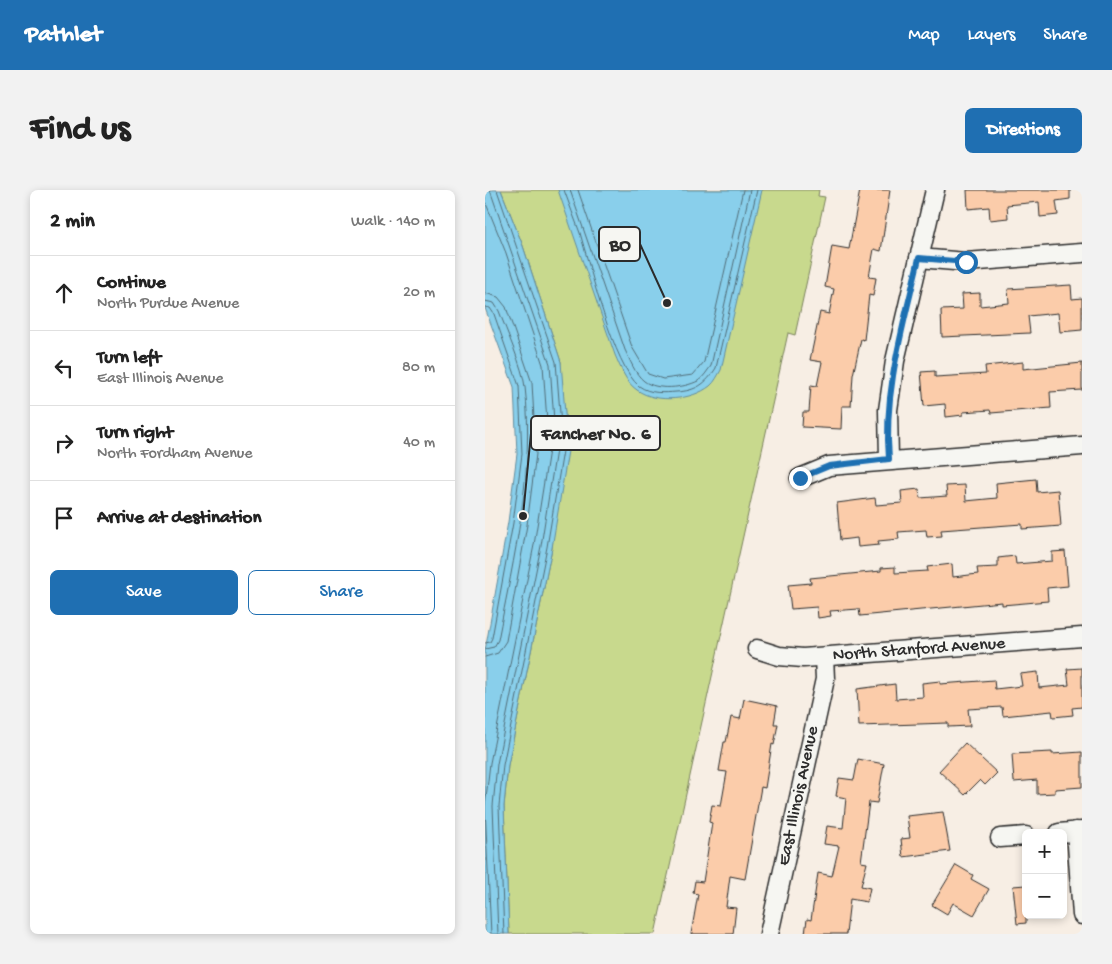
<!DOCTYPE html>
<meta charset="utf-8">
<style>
:root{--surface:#fff;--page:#f2f2f2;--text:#222;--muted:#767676;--line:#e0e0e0;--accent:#1f6fb2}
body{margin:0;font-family:"Gochi Hand",sans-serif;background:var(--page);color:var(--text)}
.controls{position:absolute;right:15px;bottom:15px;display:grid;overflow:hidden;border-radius:8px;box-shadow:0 2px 8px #0003}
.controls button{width:45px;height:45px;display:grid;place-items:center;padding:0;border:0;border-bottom:1px solid var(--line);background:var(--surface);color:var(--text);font:25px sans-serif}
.stop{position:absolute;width:15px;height:15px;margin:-11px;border:4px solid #1f6fb2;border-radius:50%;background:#fff}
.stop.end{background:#1f6fb2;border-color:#fff;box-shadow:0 1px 5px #0008}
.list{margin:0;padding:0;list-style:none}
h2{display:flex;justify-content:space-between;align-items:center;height:65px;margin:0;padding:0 20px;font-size:21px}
h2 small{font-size:16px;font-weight:400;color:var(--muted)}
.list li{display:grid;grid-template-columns:32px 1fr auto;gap:15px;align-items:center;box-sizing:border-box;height:75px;padding:0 20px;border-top:1px solid var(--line)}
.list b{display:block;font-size:19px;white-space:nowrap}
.list p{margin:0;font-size:16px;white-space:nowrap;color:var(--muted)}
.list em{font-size:16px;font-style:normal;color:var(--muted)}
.actions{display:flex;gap:10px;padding:15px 20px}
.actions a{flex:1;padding:11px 0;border:1px solid var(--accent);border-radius:8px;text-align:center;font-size:18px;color:var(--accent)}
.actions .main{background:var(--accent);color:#fff}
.icon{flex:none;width:28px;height:28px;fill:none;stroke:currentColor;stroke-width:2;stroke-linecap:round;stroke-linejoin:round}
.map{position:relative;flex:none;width:597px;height:744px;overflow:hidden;border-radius:8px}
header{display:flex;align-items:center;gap:30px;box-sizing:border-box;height:70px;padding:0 25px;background:var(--accent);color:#fff}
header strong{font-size:24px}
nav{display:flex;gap:28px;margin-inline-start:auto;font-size:18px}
.intro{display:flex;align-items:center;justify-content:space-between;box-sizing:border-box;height:120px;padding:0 30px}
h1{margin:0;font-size:35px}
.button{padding:12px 22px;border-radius:8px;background:var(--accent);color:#fff;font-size:18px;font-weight:700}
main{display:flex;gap:30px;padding:0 30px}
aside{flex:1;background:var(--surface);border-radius:8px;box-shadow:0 2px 8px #0003}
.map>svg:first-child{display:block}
.green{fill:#c8d98d;stroke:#7a825c}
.water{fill:#89cfeb;stroke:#638d9e}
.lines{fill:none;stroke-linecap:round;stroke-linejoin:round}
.shore{stroke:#516d78;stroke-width:1}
.building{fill:#fbccaa;stroke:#2b2b2b}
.street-casing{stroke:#2b2b2b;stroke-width:21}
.street{stroke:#f6f6f2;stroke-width:18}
.route{stroke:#1f6fb2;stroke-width:6}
.labels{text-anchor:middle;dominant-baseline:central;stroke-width:4;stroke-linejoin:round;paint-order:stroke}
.street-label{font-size:18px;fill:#2b2b2b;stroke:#f6f6f2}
.leader{fill:none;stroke:#2b2b2b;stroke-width:2}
.callout-dot{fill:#2b2b2b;stroke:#f6f6f2;stroke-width:2}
.callout{fill:#f6f6f2;stroke:#2b2b2b;stroke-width:2}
.callout-label{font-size:19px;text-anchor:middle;font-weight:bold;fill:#2b2b2b}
</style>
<header>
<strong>Pathlet</strong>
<nav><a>Map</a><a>Layers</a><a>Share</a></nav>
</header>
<div class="intro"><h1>Find us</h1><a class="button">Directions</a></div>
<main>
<aside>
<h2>2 min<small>Walk · 140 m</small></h2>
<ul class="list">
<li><svg class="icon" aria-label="ahead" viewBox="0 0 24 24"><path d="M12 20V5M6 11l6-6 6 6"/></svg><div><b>Continue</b><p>North Purdue Avenue</p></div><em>20 m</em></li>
<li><svg class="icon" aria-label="left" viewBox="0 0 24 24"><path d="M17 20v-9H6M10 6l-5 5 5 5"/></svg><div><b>Turn left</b><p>East Illinois Avenue</p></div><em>80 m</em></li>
<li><svg class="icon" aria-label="right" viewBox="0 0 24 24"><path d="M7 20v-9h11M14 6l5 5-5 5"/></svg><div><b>Turn right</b><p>North Fordham Avenue</p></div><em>40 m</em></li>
<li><svg class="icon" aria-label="arrive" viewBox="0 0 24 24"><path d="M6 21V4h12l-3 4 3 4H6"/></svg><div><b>Arrive at destination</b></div></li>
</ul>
<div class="actions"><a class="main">Save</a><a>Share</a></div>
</aside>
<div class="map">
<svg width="597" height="744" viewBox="0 0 597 744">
<rect width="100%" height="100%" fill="#f7eee4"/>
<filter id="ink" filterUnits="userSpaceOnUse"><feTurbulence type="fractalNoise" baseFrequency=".02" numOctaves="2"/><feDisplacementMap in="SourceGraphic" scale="10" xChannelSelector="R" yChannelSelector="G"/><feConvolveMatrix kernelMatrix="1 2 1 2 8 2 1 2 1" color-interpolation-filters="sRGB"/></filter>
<g filter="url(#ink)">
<path class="green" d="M16 0H334L333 6 340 7 310 145 303 143 170 744H24L19 616 23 575 67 358 76 172 38 56Z"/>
<g class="water">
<path d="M0 0H16L38 56 76 172 83 261 67 358 23 575 19 616 24 744H0V461L23 332 32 264 29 197 0 118Z"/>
<path d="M73 0H277L236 180C233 185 230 192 225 196 207 210 172 214 152 200 141 193 135 176 130 165Z"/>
</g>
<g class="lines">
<g class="shore">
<path d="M5 0 65 174 71 260 56 356 12 574 8 616 13 744"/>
<path d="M12 0 71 172 78 261 62 357 18 575 14 616 19 744"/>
<path d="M79 0C84 14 90 29 95 43 105 77 129 176 154 196 165 204 179 203 191 202 211 201 221 194 231 178L272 0"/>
<path d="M85 0 140 160C145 170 150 184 159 191 172 201 199 198 213 191 219 187 222 181 226 176L265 0"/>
<path d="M93 0 147 157 163 184 178 189 208 185 219 172 258 0"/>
<path d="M0 11 21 63 58 175 64 260 49 355 5 573 0 617 6 744"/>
<path d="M0 103 13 107 21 117 47 193 51 264 42 335 21 451 13 463 0 467"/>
<path d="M0 111 9 113 14 121C21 140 38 178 40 197 50 281 29 367 13 450L9 457 0 459"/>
<path d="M0 117 5 118 9 124 34 196 37 264 28 333 7 448 5 452 0 453"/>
</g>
</g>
<g class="building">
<path d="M375 0H405L396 61 389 59 384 87 391 88 388 106 384 105 379 150 376 149 368 185 366 216H357L356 239 317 237 318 222H324L326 195 332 196 337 172 325 170 335 122 344 124 349 99 340 97 347 56 364 59Z"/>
<path d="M482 0H585V9L571 11 573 25 555 27 554 12 522 15 523 28 505 30 504 17 483 19Z"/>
<path d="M586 95 587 109 597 108V140L575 142 573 123 543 126 545 143 457 147 456 120 478 119 477 104 495 103V116L524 113 523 99Z"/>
<path d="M538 172V179L597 173V200L565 202 566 218 506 223 505 220 478 222V225L461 227 460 214 439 216 436 182 450 181V187L501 184 500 176Z"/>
<path d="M551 289 552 302 573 300 576 336 537 339V334L456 340 457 346 442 347 441 340 413 342 414 349 393 351 394 355 373 357 372 348 355 350 352 313 390 308 391 315 417 313 416 301 434 299 435 308 462 306 461 296 480 295 481 311 512 308 511 293Z"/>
<path d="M580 361 583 396 562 398 563 411 517 415V412L375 426 374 419 345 421 346 426 333 428 332 417 306 419 303 395 326 393 325 388 396 381V378L410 377V383L443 381 442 377 467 374 468 387 493 384 492 378 513 377V368L530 366 531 374 567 371V362Z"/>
<path d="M597 478V517L587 518 588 525 568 527 567 521 518 526 517 517 483 519 485 536 463 537V533L374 536 372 499 410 494 411 509 438 507 437 493 455 491V494L509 490 510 499 537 496 535 484 553 482 554 498 584 495 582 479Z"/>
<path d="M259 509 292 516 289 534H293L289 555 287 554 280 598 276 597 260 689 245 686 241 717 251 718 248 744H206L213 704 208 703 210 691 218 692 227 633 224 632 227 615 236 616 242 582 234 581 239 552H241L246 527 255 529Z"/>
<path d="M480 553 512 583 500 595 495 590 480 605 454 581Z"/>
<path d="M567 562V564L597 562V597L570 599V603L552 604V590L529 592 527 564Z"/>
<path d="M373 569 399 574 392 613 384 612 376 672 382 673 376 696 385 698 382 712 365 709 361 744H320L322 729 326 730 333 683 347 686 354 656 339 654 342 636 358 638 361 608 351 606 354 588 369 590Z"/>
<path d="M458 622 465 661 418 667 416 649 425 648 422 626Z"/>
<path d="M471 675 488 685 486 689 504 699 489 725 468 713 462 724 447 715Z"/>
<path d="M541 695V733L532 734 528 696Z"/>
</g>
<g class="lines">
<defs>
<g id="street">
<path d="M434 68 481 72 597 63"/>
<path d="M404 269 403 220 410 171 450 0"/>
<path d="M315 288 344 276 597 256"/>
<path d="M272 459 294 466 318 468 597 447"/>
<path d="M591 641 597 725"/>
<path d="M574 643 597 641"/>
<path d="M515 648 541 646"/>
<path d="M284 744 340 489 339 467"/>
</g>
</defs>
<use href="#street" class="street-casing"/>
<use href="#street" class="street"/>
</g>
</g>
<g class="lines" filter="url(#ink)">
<path class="route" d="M315 288 344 276 404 269C398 201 419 134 434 68L481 72"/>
</g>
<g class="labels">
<g class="street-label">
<text transform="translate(434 460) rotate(-4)">North Stanford Avenue</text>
<text transform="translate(314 606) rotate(-78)">East Illinois Avenue</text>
</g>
</g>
<path class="leader" d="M182 113L155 54M38 326L46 243"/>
<g class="callout-dot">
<circle cx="182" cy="113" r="5"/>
<circle cx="38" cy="326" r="5"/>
</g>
<g class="callout">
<rect x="114" y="37" width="41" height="34" rx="5"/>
<rect x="46" y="226" width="129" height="34" rx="5"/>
</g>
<g class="callout-label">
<text x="135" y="60">BO</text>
<text x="111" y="249">Fancher No. 6</text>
</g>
</svg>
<div class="controls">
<button>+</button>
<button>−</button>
</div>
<div class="stop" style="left:481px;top:72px"></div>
<div class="stop end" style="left:315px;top:288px"></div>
</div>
</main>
